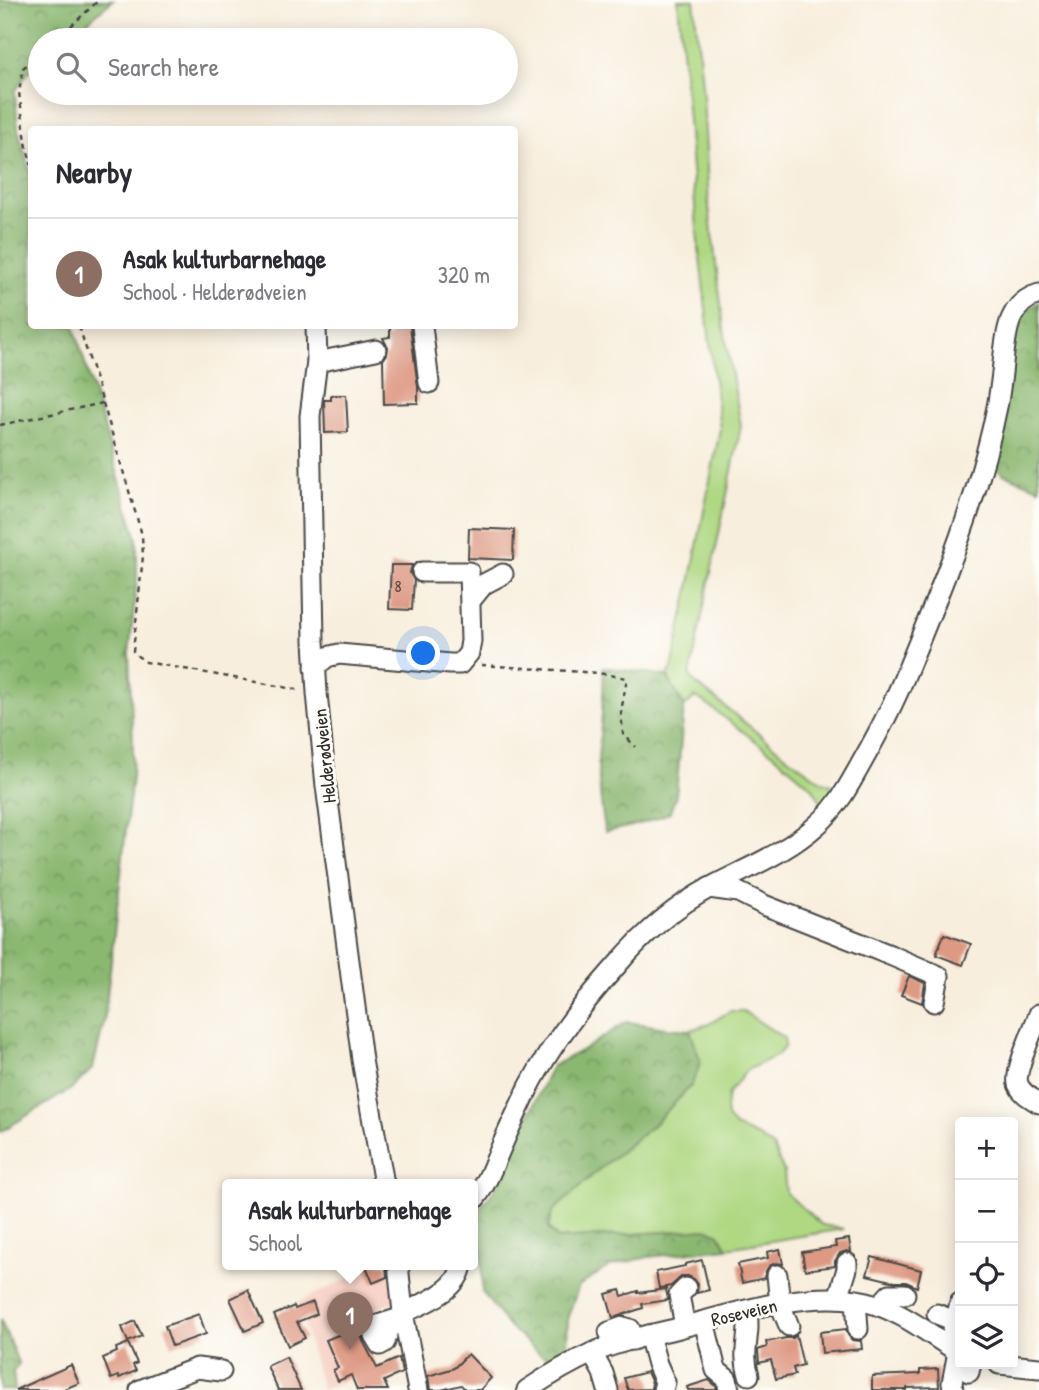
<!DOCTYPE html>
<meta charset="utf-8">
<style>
:root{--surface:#fff;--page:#f2f2f3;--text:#2b2b33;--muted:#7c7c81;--line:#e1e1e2;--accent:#2563eb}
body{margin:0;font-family:"Patrick Hand",sans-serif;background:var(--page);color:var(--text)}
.controls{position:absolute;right:21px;bottom:21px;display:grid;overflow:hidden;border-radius:7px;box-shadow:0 4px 18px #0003}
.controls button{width:63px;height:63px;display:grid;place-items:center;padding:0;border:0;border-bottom:2px solid var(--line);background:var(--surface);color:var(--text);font:35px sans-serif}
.you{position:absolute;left:424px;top:654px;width:24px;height:24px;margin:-18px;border:5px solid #fff;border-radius:50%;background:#1a73e8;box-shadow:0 0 0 10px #1a73e833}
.badge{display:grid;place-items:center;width:46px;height:46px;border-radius:50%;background:var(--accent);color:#fff;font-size:23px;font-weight:700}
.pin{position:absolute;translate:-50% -58px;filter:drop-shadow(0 2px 4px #0008)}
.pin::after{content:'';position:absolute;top:37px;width:24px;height:21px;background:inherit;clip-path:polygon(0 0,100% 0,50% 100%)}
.popup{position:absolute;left:222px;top:1179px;width:256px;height:91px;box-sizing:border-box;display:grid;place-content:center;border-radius:7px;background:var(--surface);filter:drop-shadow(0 2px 5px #0005);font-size:23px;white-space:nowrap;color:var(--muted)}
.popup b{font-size:26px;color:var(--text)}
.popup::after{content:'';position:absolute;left:50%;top:100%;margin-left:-14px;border:14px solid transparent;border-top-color:var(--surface)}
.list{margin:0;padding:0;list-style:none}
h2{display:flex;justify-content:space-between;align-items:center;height:91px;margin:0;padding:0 28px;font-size:30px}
h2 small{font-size:23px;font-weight:400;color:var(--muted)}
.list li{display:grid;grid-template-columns:46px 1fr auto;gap:21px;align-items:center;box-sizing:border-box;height:112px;padding:0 28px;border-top:2px solid var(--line)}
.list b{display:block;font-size:26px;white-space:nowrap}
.list p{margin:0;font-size:23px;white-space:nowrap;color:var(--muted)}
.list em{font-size:23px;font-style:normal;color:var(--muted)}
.icon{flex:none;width:38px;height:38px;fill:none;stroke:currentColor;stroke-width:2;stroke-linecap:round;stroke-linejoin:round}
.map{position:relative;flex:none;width:1039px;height:1390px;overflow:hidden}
.search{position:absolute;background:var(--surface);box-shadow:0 4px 18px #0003;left:28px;top:28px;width:490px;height:77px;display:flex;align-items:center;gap:18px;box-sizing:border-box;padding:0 24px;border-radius:38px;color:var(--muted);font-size:26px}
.panel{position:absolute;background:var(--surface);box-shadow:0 4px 18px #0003;left:28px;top:126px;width:490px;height:203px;border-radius:7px}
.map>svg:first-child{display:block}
.built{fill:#f7d1c6}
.green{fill:#afd883;stroke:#6d8257;stroke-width:2}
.forest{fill:url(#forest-crowns);stroke:#5b724e;stroke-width:2}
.building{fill:#de9983}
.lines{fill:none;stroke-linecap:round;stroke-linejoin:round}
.minor-casing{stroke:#4a4846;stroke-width:23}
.path{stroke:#4a4846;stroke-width:2.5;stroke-dasharray:5 5;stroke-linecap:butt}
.minor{stroke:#fff;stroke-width:19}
.labels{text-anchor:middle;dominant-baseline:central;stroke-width:6;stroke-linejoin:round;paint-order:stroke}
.number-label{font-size:16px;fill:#584641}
.street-label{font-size:19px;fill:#2b2b2b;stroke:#fdfcf7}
</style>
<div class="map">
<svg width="1039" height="1390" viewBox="0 0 1039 1390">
<defs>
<pattern id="forest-crowns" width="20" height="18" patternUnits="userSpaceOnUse" patternTransform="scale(1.75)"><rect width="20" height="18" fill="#8bb871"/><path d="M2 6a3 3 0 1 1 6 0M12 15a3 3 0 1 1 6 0" fill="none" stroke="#72965d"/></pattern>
</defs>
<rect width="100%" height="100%" fill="#fdfcf7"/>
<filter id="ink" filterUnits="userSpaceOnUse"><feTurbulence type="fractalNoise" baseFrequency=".0143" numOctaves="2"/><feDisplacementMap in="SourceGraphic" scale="14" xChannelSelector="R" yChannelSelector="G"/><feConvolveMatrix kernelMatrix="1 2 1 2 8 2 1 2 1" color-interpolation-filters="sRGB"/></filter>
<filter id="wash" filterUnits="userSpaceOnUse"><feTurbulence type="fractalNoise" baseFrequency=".00686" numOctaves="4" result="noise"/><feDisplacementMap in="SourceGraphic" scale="28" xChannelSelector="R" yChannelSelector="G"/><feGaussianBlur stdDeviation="1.57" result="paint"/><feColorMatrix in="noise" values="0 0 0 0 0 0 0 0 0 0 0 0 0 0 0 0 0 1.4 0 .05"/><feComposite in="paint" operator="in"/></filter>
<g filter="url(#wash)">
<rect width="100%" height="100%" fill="#f8eedd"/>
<path class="built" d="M379 1264H390L395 1301 356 1317 376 1367 322 1390 298 1302Z"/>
<g class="green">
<path d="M678 0H694L703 96 709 207 724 329 741 426 690 675 693 681 785 755 821 781 834 786 841 783 825 808 812 787 773 754 701 700 695 697 684 707 667 676 672 668 688 593 720 429 698 241Z"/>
<path d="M730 1011H743L784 1038 785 1046 778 1055 747 1070 728 1094 726 1107 727 1117 735 1127 758 1137 773 1147 784 1172 786 1193 822 1225 844 1229 728 1248 719 1234 709 1229 558 1239 548 1227 553 1211 597 1171 652 1126 691 1086 693 1041 690 1030 709 1024Z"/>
</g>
<g class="forest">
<path d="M0 0H113L66 40H40V62L28 73 15 91 18 129 31 177 32 326H74L137 539V579L129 654 133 743 132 777 104 1022 93 1068 73 1088 0 1132Z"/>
<path d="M1039 302V488L1003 474 995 466 993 453 1018 317Z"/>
<path d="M603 667 667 676 684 707 676 795 670 812C650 823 627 827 605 832 602 808 598 784 598 761 600 729 605 699 603 667Z"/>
<path d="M626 1022C647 1024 668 1030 690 1030L701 1063 691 1086 652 1126 597 1171 553 1211 548 1228 558 1239 709 1229 719 1234 728 1248 648 1257 610 1266 579 1286 568 1316 567 1354 552 1360 539 1353 509 1327 482 1292V1252L473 1218 495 1189 519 1135 552 1066 585 1049Z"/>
<path d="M0 1318 19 1365 13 1371 15 1390H0Z"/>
</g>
<g id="blocks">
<g class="building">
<path d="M390 326H410L418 387V403L384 404 383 360 387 354 388 348 383 338 390 337Z"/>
<path d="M331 395H346L348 432 325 433 324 400H331Z"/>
<path d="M469 528 514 530 513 560 468 558Z"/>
<path d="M391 565H412L410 573 414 580 412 610 389 609Z"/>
<path d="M944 934 971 944 963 965 936 955Z"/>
<path d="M909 976 925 983 922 1003 901 995Z"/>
<path d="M849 1239 851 1252 846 1251 840 1253 835 1261V1266L805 1270 802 1252 836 1247 835 1241Z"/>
<path d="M780 1249 783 1264 776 1263 769 1266 766 1271 765 1278 742 1283 738 1264 768 1258 767 1252Z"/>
<path d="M872 1257 921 1270 917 1287 906 1282H895L867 1275Z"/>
<path d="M702 1260 709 1290 697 1293 698 1284 694 1279 688 1276H682L671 1286 659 1288 656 1272 685 1266V1264Z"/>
<path d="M365 1264H386L387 1277 373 1283Z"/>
<path d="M666 1289 668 1300 642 1304 643 1308 613 1318 606 1294 620 1290 622 1296 638 1291V1293Z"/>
<path d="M248 1290 263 1323 245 1331 230 1299Z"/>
<path d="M313 1302 317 1314 297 1322 305 1338 288 1346 274 1315 294 1306 295 1309Z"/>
<path d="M199 1314 206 1334 172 1346 165 1326Z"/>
<path d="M135 1321 142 1336 128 1342 122 1327Z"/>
<path d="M359 1326 363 1341 377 1368 399 1358 402 1373 384 1381 388 1390H357L351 1375 338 1381 333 1370 338 1368 326 1340Z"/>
<path d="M846 1329 848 1335 852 1340 861 1341 862 1349 822 1353 820 1332Z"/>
<path d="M796 1335 803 1365 793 1368 795 1375 776 1379 771 1360 759 1363 758 1350 767 1347 766 1342 786 1338H793Z"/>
<path d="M128 1343 137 1363 133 1365 136 1371 119 1378 118 1376 111 1379 103 1358 117 1352 116 1348Z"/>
<path d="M468 1354 491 1378 480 1390H466L461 1385 441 1390H430L428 1376 454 1368Z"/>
<path d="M286 1357 301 1390H278L267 1366Z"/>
<path d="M71 1365 79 1383 62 1390H15Z"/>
<path d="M938 1369 939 1387 907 1388V1390H872V1376L920 1374V1370Z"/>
<path d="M647 1372 652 1383 651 1389 628 1390 624 1378Z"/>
<path d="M709 1380 716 1386 717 1390H688L687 1387Z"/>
</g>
</g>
</g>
<g filter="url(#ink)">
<use href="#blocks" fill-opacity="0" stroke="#4a4846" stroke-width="2"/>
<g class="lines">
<defs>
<g id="minor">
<path d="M316 326 317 362 310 416 314 641 317 693 326 786 362 1060 384 1184"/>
<path d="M422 326 429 383"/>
<path d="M317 362 376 350"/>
<path d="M471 600 484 584 503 574"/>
<path d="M315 667 327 657 339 654 450 664H460L469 653 471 641 469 572H422"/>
<path d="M709 888 738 892 764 905 890 955 939 976 934 1002"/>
<path d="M1039 1014C1034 1028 1014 1072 1018 1084 1022 1094 1031 1098 1039 1103"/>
<path d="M472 1202C487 1186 494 1163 503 1143 511 1124 520 1106 529 1087 552 1043 584 1002 617 965 643 934 676 906 711 887 747 868 786 853 817 825 837 808 850 784 862 762 879 732 894 703 907 671 943 584 980 495 998 402 1000 389 1002 376 1003 363 1006 335 1007 303 1039 294"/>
<path d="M398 1264 403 1313 418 1390"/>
<path d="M777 1275 780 1304 789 1326"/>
<path d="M838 1298 847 1269V1263"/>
<path d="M856 1300 858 1329"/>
<path d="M879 1306 890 1294H905"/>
<path d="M747 1310C748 1316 748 1322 748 1328 747 1345 743 1358 749 1375"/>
<path d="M403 1313C424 1303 459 1291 462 1264"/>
<path d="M937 1314 955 1321"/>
<path d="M396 1319 389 1329 385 1342 380 1345 374 1335 378 1325 403 1317"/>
<path d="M704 1321 716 1370 727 1379 729 1390"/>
<path d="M685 1326 679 1295 686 1288"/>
<path d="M609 1332 623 1327 630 1329 633 1340"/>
<path d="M649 1335 657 1364 665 1382 663 1390"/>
<path d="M949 1345 960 1303"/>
<path d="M592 1353 603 1373 608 1390"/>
<path d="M999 1364 1039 1368"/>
<path d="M969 1372 971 1364"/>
<path d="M140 1390 197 1368 221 1371"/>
<path d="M527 1390C548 1376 570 1363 592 1353 620 1341 650 1335 679 1328 735 1313 810 1288 867 1302 902 1311 930 1335 960 1353"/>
<path d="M953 1390 952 1383 958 1352"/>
</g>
</defs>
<use href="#minor" class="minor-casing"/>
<g class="path">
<path d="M56 40 99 0"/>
<path d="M32 167 27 148 19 93 23 68 40 55"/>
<path d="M103 403 142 535 143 556 133 651 136 655 146 662 300 690"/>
<path d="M0 425 103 403 79 326"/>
<path d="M481 665 598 673 627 678 621 712 623 734 636 747"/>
</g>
<use href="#minor" class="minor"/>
</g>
</g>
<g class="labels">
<g class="number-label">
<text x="398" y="586">8</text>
</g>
<g class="street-label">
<text transform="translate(324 756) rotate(-96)">Helderødveien</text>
<text transform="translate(744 1312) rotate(-13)">Roseveien</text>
</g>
</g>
</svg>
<div class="controls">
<button>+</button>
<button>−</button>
<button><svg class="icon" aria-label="locate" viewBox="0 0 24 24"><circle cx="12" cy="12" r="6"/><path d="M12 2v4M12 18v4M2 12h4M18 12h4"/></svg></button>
<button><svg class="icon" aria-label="layers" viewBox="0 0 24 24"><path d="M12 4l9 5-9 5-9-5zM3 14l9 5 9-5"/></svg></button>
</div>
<div class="you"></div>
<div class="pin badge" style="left:350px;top:1350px;background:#8d6e63">1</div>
<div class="popup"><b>Asak kulturbarnehage</b>School</div>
<div class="search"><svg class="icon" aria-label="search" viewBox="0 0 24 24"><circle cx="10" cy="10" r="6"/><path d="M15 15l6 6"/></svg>Search here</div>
<section class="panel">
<h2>Nearby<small></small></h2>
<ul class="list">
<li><span class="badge" style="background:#8d6e63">1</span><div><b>Asak kulturbarnehage</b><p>School · Helderødveien</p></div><em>320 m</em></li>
</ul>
</section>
</div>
